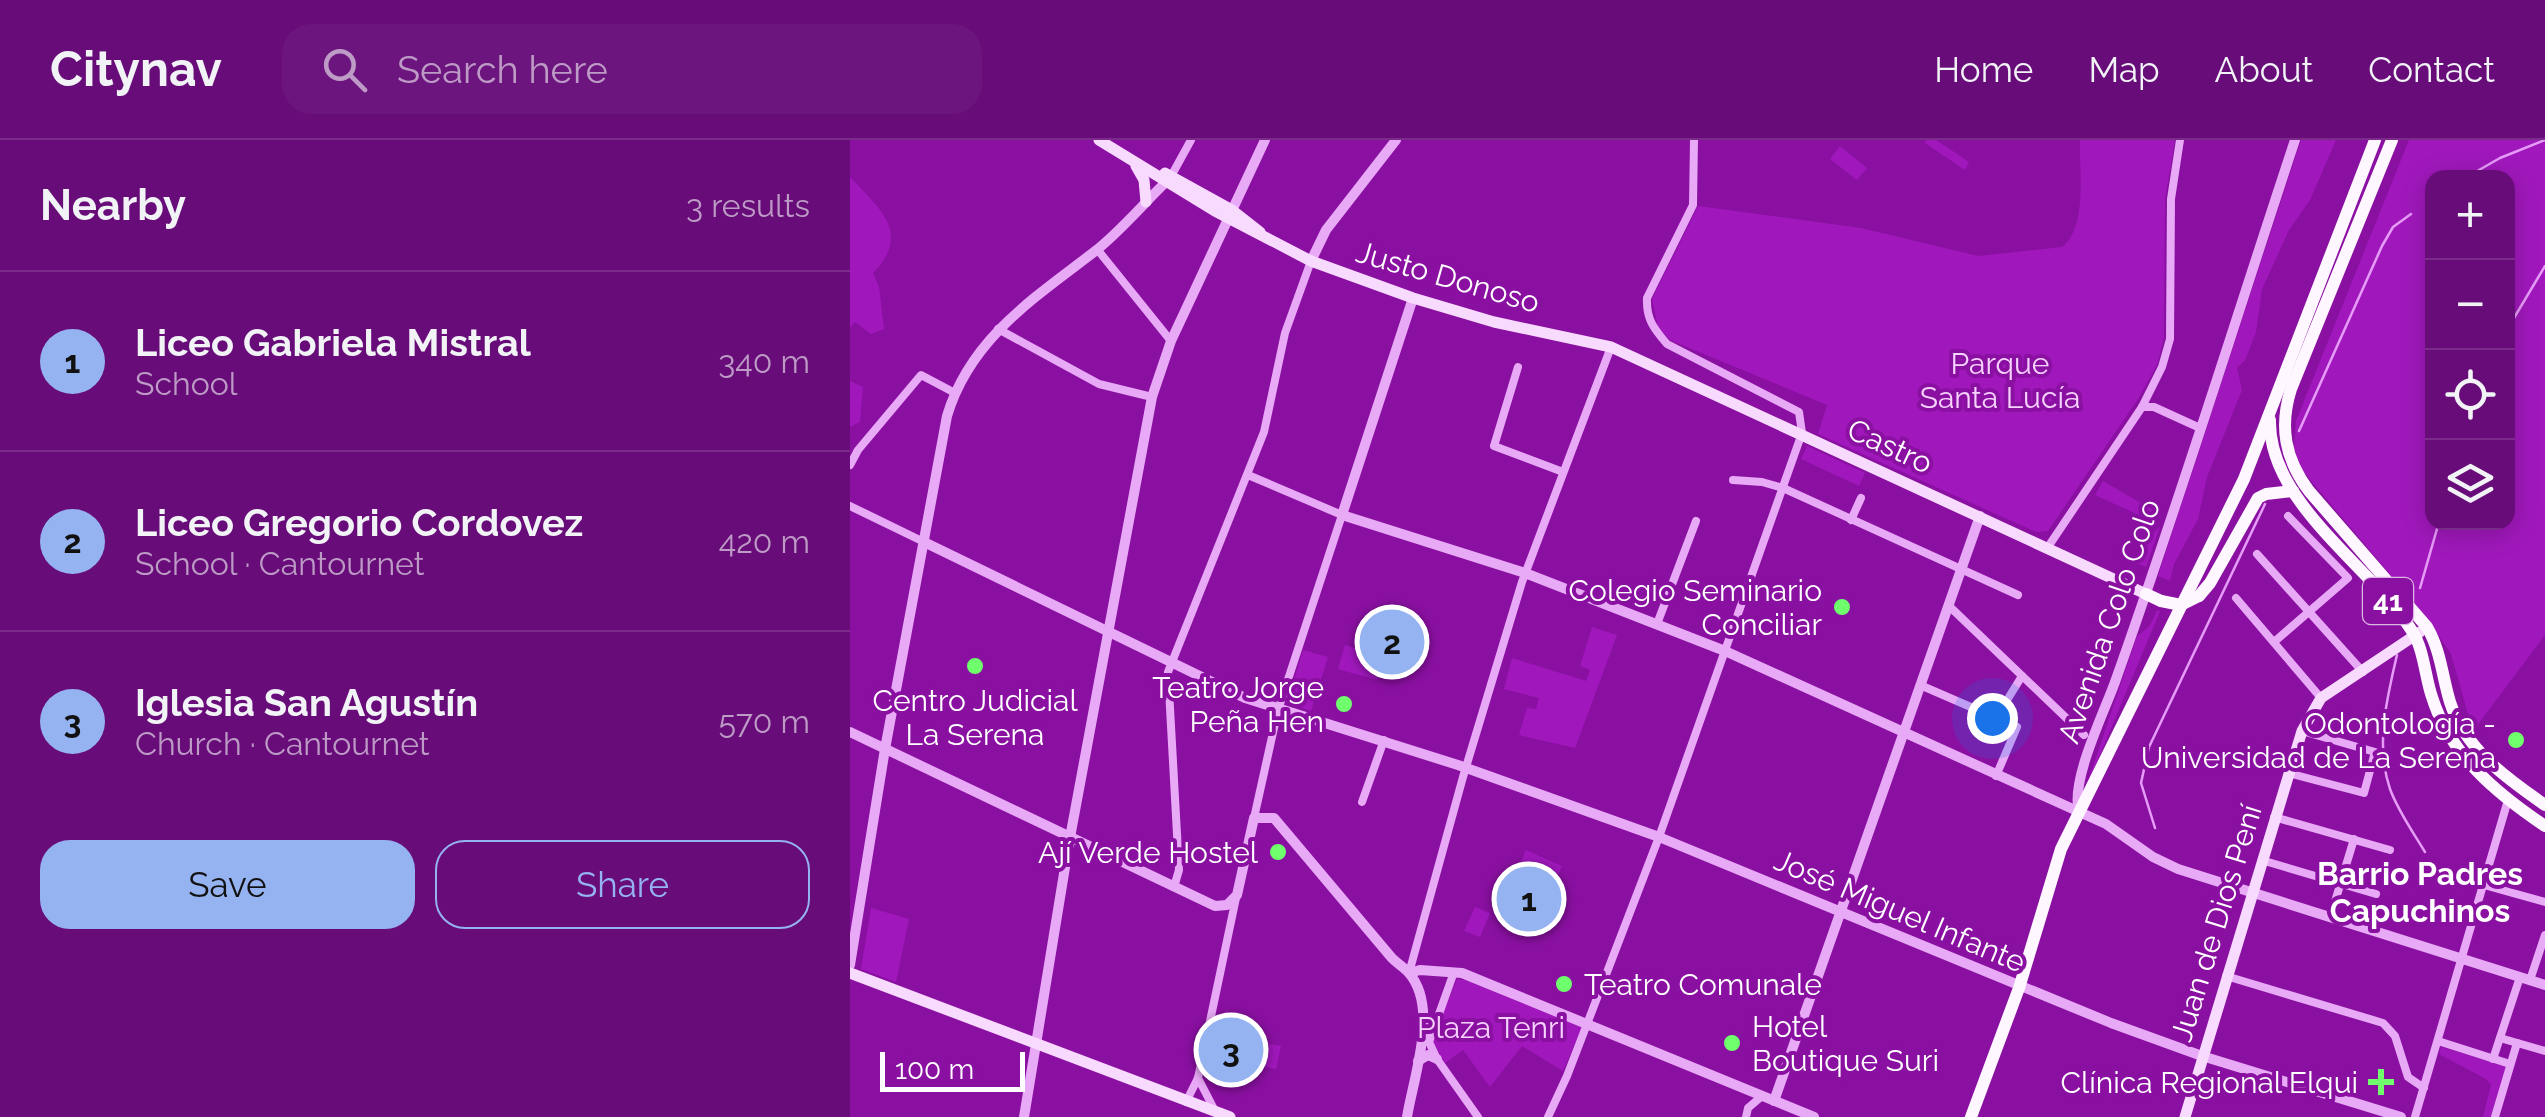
<!DOCTYPE html>
<meta charset="utf-8">
<style>
:root{--surface:#680c79;--page:#6d157e;--text:#f1f3f6;--muted:#bd9bc6;--line:#7b2c8a;--accent:#95b2f1}
body{margin:0;font-family:Raleway,sans-serif;background:var(--page);color:var(--text)}
.controls{position:absolute;right:30px;top:30px;display:grid;overflow:hidden;border-radius:20px;box-shadow:0 5px 25px #0003}
.controls button{width:90px;height:90px;display:grid;place-items:center;padding:0;border:0;border-bottom:2px solid var(--line);background:var(--surface);color:var(--text);font:50px sans-serif}
.scale{position:absolute;left:30px;bottom:25px;width:145px;box-sizing:border-box;padding-left:10px;border:5px solid #fff;border-top:0;font-size:28px;line-height:35px;white-space:nowrap;color:#fff;-webkit-text-stroke:8px #8a10a1;paint-order:stroke}
.you{position:absolute;left:1142px;top:578px;width:35px;height:35px;margin:-25px;border:8px solid #fff;border-radius:50%;background:#1a73e8;box-shadow:0 0 0 15px #1a73e833}
.badge{display:grid;place-items:center;width:65px;height:65px;border-radius:50%;background:var(--accent);color:#111;font-size:32px;font-weight:700}
.pin{position:absolute;translate:-50% -50%;border:5px solid #fff;box-shadow:0 2px 10px #0006}
.list{margin:0;padding:0;list-style:none}
h2{display:flex;justify-content:space-between;align-items:center;height:130px;margin:0;padding:0 40px;font-size:42px}
h2 small{font-size:32px;font-weight:400;color:var(--muted)}
.list li{display:grid;grid-template-columns:65px 1fr auto;gap:30px;align-items:center;box-sizing:border-box;height:180px;padding:0 40px;border-top:2px solid var(--line)}
.list b{display:block;font-size:38px;white-space:nowrap}
.list p{margin:0;font-size:32px;white-space:nowrap;color:var(--muted)}
.list em{font-size:32px;font-style:normal;color:var(--muted)}
.actions{display:flex;gap:20px;padding:30px 40px}
.actions a{flex:1;padding:22px 0;border:2px solid var(--accent);border-radius:30px;text-align:center;font-size:35px;color:var(--accent)}
.actions .main{background:var(--accent);color:#111}
.icon{flex:none;width:55px;height:55px;fill:none;stroke:currentColor;stroke-width:2;stroke-linecap:round;stroke-linejoin:round}
.map{position:relative;flex:none;width:1695px;height:977px;overflow:hidden}
header{display:flex;align-items:center;gap:60px;box-sizing:border-box;height:140px;padding:0 50px;background:var(--surface);border-bottom:2px solid var(--line)}
header strong{font-size:48px}
nav{display:flex;gap:55px;margin-inline-start:auto;font-size:35px}
.search{width:700px;height:90px;background:var(--page);display:flex;align-items:center;gap:25px;box-sizing:border-box;padding:0 35px;border-radius:30px;color:var(--muted);font-size:38px}
main{display:flex}
aside{flex:1;background:var(--surface)}
.map>svg:first-child{display:block}
.green{fill:#a018bc;fill-rule:evenodd}
.lines{fill:none;stroke-linecap:round;stroke-linejoin:round}
.stream{stroke:#e79bf9;stroke-width:2.5}
.minor{stroke:#e8a9f6;stroke-width:8}
.tertiary{stroke:#e8a9f6;stroke-width:10}
.secondary{stroke:#f8dafe;stroke-width:11}
.primary{stroke:#fef7ff;stroke-width:12}
.primary-bridge{stroke:#fef7ff;stroke-width:12}
.poi-dot{fill:#6fff6d;stroke:#8a10a1;stroke-width:4}
.labels{text-anchor:middle;dominant-baseline:central;stroke-width:8;stroke-linejoin:round;paint-order:stroke}
.shield{fill:#8a10a1;stroke:#dcb7e3;stroke-width:2.5}
.shield-label{font-size:28px;font-weight:bold;fill:#fff}
.street-label{font-size:30px;fill:#fff;stroke:#8a10a1}
.park-label{font-size:30px;fill:#f7d2fe;stroke:#8a10a1}
.poi-label{font-size:30px;fill:#fff;stroke:#8a10a1;text-anchor:end}
.neighbourhood-label{font-size:32px;font-weight:bold;fill:#fff;stroke:#8a10a1}
</style>
<header>
<strong>Citynav</strong>
<div class="search"><svg class="icon" aria-label="search" viewBox="0 0 24 24"><circle cx="10" cy="10" r="6"/><path d="M15 15l6 6"/></svg>Search here</div>
<nav><a>Home</a><a>Map</a><a>About</a><a>Contact</a></nav>
</header>
<main>
<aside>
<h2>Nearby<small>3 results</small></h2>
<ul class="list">
<li><span class="badge">1</span><div><b>Liceo Gabriela Mistral</b><p>School</p></div><em>340 m</em></li>
<li><span class="badge">2</span><div><b>Liceo Gregorio Cordovez</b><p>School · Cantournet</p></div><em>420 m</em></li>
<li><span class="badge">3</span><div><b>Iglesia San Agustín</b><p>Church · Cantournet</p></div><em>570 m</em></li>
</ul>
<div class="actions"><a class="main">Save</a><a>Share</a></div>
</aside>
<div class="map">
<svg width="1695" height="977" viewBox="0 0 1695 977">
<rect width="100%" height="100%" fill="#8a10a1"/>
<g class="green">
<path d="M1076 0H1086L1119 22 1115 30 1075 3Z"/>
<path d="M1230 0H1325L1315 59 1314 198 1307 225 1288 259 1198 391 1186 392 968 294 977 265 820 200 808 187 802 159 848 66 1011 88 1128 116 1212 107C1238 86 1229 31 1230 0Z"/>
<path d="M1451 0H1486L1460 60 1439 90 1412 149 1406 192 1395 220 1387 228 1392 250 1357 337 1348 379 1324 424 1320 441 1308 436Z"/>
<path d="M1559 0H1695V495L1626 587 1618 574 1601 514 1577 478 1451 329 1444 307 1446 281ZM1582 38H1658V382H1582Z"/>
<path d="M990 6 1017 28 1007 40 980 19Z"/>
<path d="M0 37C30 69 62 93 23 133L29 147 34 189 21 194 5 182 0 187Z"/>
<path d="M0 241 13 247 10 282 0 287Z"/>
<path d="M957 306 1015 333 1009 346 951 319Z"/>
<path d="M1253 341 1308 373 1304 382 1245 355Z"/>
<path d="M1310 387 1296 427 1282 421 1297 398Z"/>
<path d="M1307 471H1310L1234 653 1287 496 1299 487Z"/>
<path d="M742 487 767 495 725 608 669 595 677 568 686 569 689 558 654 549 662 518 736 541 740 530 730 526Z"/>
<path d="M495 505 535 517 527 540 488 529Z"/>
<path d="M453 510 478 517 461 571 437 563Z"/>
<path d="M676 710 712 726 702 747 667 730Z"/>
<path d="M625 767 640 773 630 797 614 791Z"/>
<path d="M21 768 59 779 46 842 11 829Z"/>
<path d="M607 839 621 841 732 887 713 931 672 906 640 947 613 910 595 923 582 900Z"/>
<path d="M403 901 431 906 426 929 398 924Z"/>
<path d="M1591 907 1657 927 1642 977H1633L1641 945 1636 939 1589 914Z"/>
</g>
<g class="lines">
<g class="stream">
<path d="M1615 38 1650 18 1695 0"/>
<path d="M1658 188 1695 126"/>
<path d="M1449 291 1532 106 1543 87 1561 74"/>
<path d="M1570 448 1589 382"/>
<path d="M1547 515C1537 558 1525 605 1540 649 1548 671 1563 692 1575 712"/>
<path d="M1305 688 1291 643 1299 607 1415 364"/>
</g>
<g class="minor">
<path d="M319 40 341 0"/>
<path d="M247 109 321 201"/>
<path d="M148 189 249 244 302 257"/>
<path d="M668 227 644 306 713 332"/>
<path d="M1292 267H1304L1350 288"/>
<path d="M0 325 8 310 71 235 105 253"/>
<path d="M398 335 492 375 428 570 404 678"/>
<path d="M883 340 912 342 933 348 1168 455"/>
<path d="M0 366 74 402"/>
<path d="M1001 380 1011 358"/>
<path d="M1198 407 1292 267 1312 227 1320 199 1321 59 1330 0"/>
<path d="M1407 414 1513 532"/>
<path d="M1386 458 1471 558"/>
<path d="M1098 465 1234 595"/>
<path d="M807 484 846 381"/>
<path d="M1424 502 1498 438 1438 376"/>
<path d="M1070 545 1167 587 1146 636"/>
<path d="M1146 578 1172 536"/>
<path d="M1438 633 1514 653 1525 612 1452 591"/>
<path d="M512 662 534 600"/>
<path d="M1424 677 1540 710"/>
<path d="M1418 722 1526 754"/>
<path d="M1634 745 1695 762"/>
<path d="M324 747 329 730 318 532 414 292 435 193 461 121"/>
<path d="M1480 778 1504 699"/>
<path d="M604 832 579 902 587 919 628 977"/>
<path d="M559 833 613 637 672 442 761 207"/>
<path d="M1376 836 1533 883 1545 896 1558 937 1574 948"/>
<path d="M1680 840 1695 795"/>
<path d="M1650 898 1695 911"/>
<path d="M1588 901 1660 924"/>
<path d="M1643 919 1670 837"/>
<path d="M348 938 364 969"/>
<path d="M336 962 348 938 386 758"/>
<path d="M698 977 717 936 809 697 952 293 949 272 817 204C804 189 796 179 797 158L843 65 844 0"/>
<path d="M896 977 898 968 912 956"/>
<path d="M1565 977 1658 660"/>
<path d="M1645 977 1667 903"/>
</g>
<g class="tertiary">
<path d="M461 121 476 90 546 0"/>
<path d="M563 158 492 375 675 433 875 511 1256 684 1303 717 1328 729 1695 845"/>
<path d="M74 402 395 558 608 625 809 697 1261 883 1352 916 1551 977"/>
<path d="M0 592 365 766 377 765 387 755 404 678H424L541 817C546 823 554 827 559 833 589 868 564 935 557 977"/>
<path d="M1229 672C1220 641 1254 573 1265 542 1329 363 1385 181 1445 0"/>
<path d="M0 825 35 609 97 276C120 199 184 158 244 112 270 92 292 65 316 42"/>
<path d="M559 833 570 830 612 833 964 977"/>
<path d="M568 921 578 915 587 919"/>
<path d="M924 961 1130 376"/>
<path d="M174 977 219 703 302 257 321 201 415 0"/>
</g>
<g class="secondary">
<path d="M249 0 365 71 461 121 563 158 644 182 761 207 1296 454"/>
<path d="M286 26 294 40 296 62"/>
<path d="M315 33 382 70 410 92"/>
<path d="M0 833 380 977"/>
<path d="M1335 977 1452 591 1471 558 1570 492"/>
</g>
<g class="primary">
<path d="M1542 0 1441 249C1429 287 1435 319 1459 351L1577 487C1591 511 1592 536 1600 562 1615 609 1656 638 1695 665"/>
<path d="M1420 280C1418 363 1521 426 1562 491 1574 509 1575 537 1582 557 1600 615 1646 653 1695 686"/>
<path d="M1296 454 1311 461"/>
<path d="M1349 456 1360 443 1408 358 1416 354 1443 351"/>
<path d="M1121 977 1169 848 1211 709 1394 339 1525 0"/>
</g>
<path class="primary-bridge" d="M1311 461 1331 465 1349 456"/>
</g>
<g class="poi-dot">
<circle cx="992" cy="467" r="10"/>
<circle cx="125" cy="526" r="10"/>
<circle cx="494" cy="564" r="10"/>
<circle cx="1666" cy="600" r="10"/>
<circle cx="428" cy="712" r="10"/>
<circle cx="714" cy="844" r="10"/>
<circle cx="882" cy="903" r="10"/>
<path d="M1526 927h10v10h10v10h-10v10h-10v-10h-10v-10h10z"/>
</g>
<g class="labels">
<rect class="shield" x="1513" y="438" width="50" height="46" rx="8"/>
<g class="shield-label">
<text x="1538" y="461">41</text>
</g>
<g class="street-label">
<text transform="translate(598 137) rotate(16)">Justo Donoso</text>
<text transform="translate(1040 306) rotate(25)">Castro</text>
<text transform="translate(1259 481) rotate(-71)">Avenida Colo Colo</text>
<text transform="translate(1050 771) rotate(23)">José Miguel Infante</text>
<text transform="translate(1366 783) rotate(-73)">Juan de Dios Pení</text>
</g>
<g class="park-label">
<text x="1150" y="223">Parque<tspan x="1150" dy="34">Santa Lucía</tspan></text>
<text x="641" y="887">Plaza Tenri</text>
</g>
<g class="poi-label">
<text x="972" y="450">Colegio Seminario<tspan x="972" dy="34">Conciliar</tspan></text>
<text x="474" y="547">Teatro Jorge<tspan x="474" dy="34">Peña Hen</tspan></text>
<text x="125" y="560" text-anchor="middle">Centro Judicial<tspan x="125" dy="34">La Serena</tspan></text>
<text x="1646" y="583">Odontología -<tspan x="1646" dy="34">Universidad de La Serena</tspan></text>
<text x="408" y="712">Ají Verde Hostel</text>
<text x="734" y="844" text-anchor="start">Teatro Comunale</text>
<text x="902" y="886" text-anchor="start">Hotel<tspan x="902" dy="34">Boutique Suri</tspan></text>
<text x="1508" y="942">Clínica Regional Elqui</text>
</g>
<g class="neighbourhood-label">
<text x="1570" y="733">Barrio Padres<tspan x="1570" dy="37">Capuchinos</tspan></text>
</g>
</g>
</svg>
<div class="controls">
<button>+</button>
<button>−</button>
<button><svg class="icon" aria-label="locate" viewBox="0 0 24 24"><circle cx="12" cy="12" r="6"/><path d="M12 2v4M12 18v4M2 12h4M18 12h4"/></svg></button>
<button><svg class="icon" aria-label="layers" viewBox="0 0 24 24"><path d="M12 4l9 5-9 5-9-5zM3 14l9 5 9-5"/></svg></button>
</div>
<div class="scale">100 m</div>
<div class="you"></div>
<div class="pin badge" style="left:679px;top:759px">1</div>
<div class="pin badge" style="left:542px;top:502px">2</div>
<div class="pin badge" style="left:381px;top:910px">3</div>
</div>
</main>
